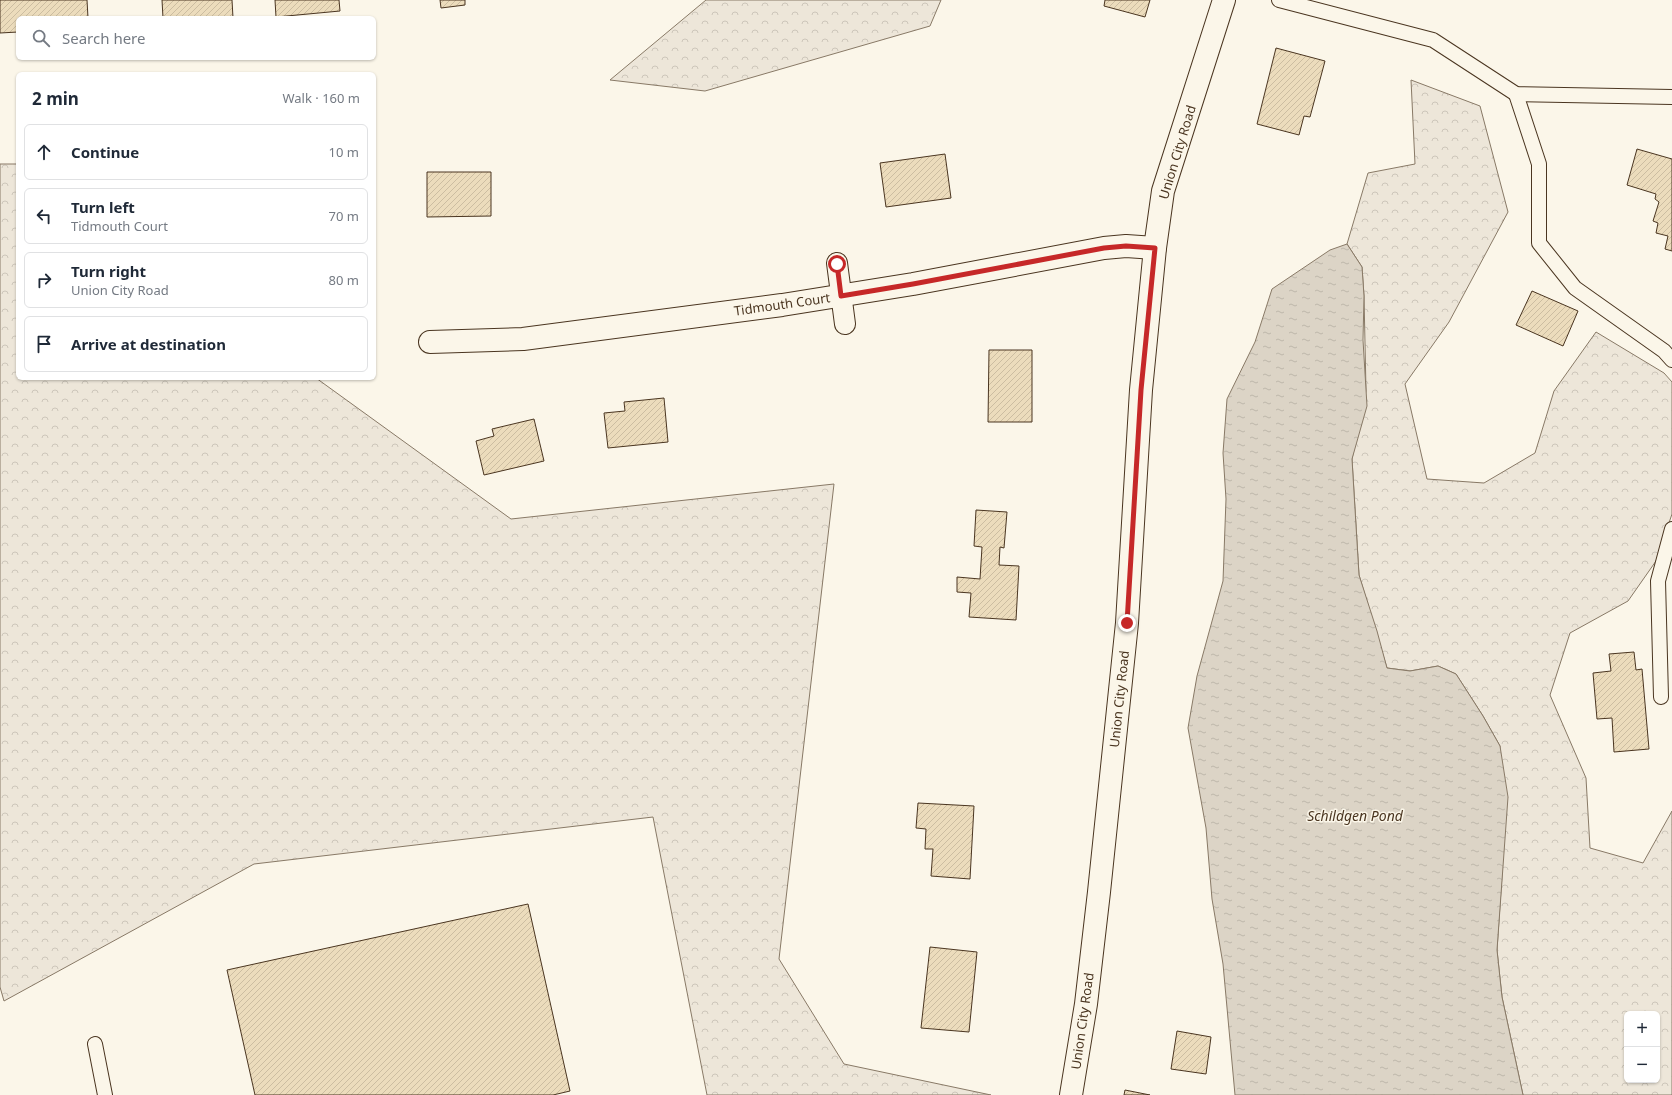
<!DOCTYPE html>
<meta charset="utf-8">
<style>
:root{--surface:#fff;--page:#f6f6f7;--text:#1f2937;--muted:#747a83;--line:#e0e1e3}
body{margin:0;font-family:"Noto Sans",sans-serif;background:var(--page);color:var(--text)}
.controls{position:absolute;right:12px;bottom:12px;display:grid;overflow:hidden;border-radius:6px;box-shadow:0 1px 3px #0004}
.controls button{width:36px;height:36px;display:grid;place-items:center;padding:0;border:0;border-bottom:1px solid var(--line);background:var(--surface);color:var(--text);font:20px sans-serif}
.stop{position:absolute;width:12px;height:12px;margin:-9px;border:3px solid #c62828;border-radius:50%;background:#fff}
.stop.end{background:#c62828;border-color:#fff;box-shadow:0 1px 4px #0008}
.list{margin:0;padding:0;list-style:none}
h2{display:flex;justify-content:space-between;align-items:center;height:52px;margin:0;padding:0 16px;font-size:17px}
h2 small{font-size:13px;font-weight:400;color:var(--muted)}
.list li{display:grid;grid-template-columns:26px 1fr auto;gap:12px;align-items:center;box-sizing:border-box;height:56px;margin:0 8px 8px;padding:0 8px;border:1px solid var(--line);border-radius:6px}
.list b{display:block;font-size:15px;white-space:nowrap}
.list p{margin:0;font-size:13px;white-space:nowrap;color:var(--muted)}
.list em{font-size:13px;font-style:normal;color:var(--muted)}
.icon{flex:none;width:22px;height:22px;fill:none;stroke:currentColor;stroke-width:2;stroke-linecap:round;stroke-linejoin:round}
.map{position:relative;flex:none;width:1672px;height:1095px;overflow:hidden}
.search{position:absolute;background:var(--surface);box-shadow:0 1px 3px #0004;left:16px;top:16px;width:360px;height:44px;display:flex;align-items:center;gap:10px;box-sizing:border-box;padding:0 14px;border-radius:6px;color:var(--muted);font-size:15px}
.panel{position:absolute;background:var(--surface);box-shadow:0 1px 3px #0004;left:16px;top:72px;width:360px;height:308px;border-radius:6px}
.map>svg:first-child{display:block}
.forest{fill:url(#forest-crowns);stroke:#887966;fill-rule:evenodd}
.water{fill:url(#water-ripples);stroke:#887966}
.building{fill:url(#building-hatch);stroke:#4a3520}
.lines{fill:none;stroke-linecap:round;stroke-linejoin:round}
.service-casing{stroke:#4a3520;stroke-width:16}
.pedestrian-casing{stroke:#4a3520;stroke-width:22}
.minor-casing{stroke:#4a3520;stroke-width:24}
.secondary-casing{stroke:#4a3520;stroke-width:24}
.service{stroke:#fbf6e9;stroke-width:14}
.pedestrian{stroke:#fbf6e9;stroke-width:20}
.minor{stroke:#fbf6e9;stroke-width:22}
.secondary{stroke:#fbf6e9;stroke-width:22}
.route{stroke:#c62828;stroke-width:5}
.labels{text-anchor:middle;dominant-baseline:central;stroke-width:3;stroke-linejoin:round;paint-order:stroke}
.street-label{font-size:13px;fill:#4a3520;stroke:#fbf6e9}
.water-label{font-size:14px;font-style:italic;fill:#4a3520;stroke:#fbf6e9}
</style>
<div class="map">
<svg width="1672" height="1095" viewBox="0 0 1672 1095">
<defs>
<pattern id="forest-crowns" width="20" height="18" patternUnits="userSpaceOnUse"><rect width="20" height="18" fill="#ede6d9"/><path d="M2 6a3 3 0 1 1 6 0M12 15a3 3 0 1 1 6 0" fill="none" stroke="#cdc6ba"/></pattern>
<pattern id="water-ripples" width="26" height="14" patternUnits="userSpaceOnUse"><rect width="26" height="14" fill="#dcd4c6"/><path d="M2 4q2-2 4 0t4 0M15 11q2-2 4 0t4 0" fill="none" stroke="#beb7aa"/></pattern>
<pattern id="building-hatch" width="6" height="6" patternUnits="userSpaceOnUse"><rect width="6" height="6" fill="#ecdcbc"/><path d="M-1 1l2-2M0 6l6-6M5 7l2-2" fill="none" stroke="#ccbda1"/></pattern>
</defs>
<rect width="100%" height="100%" fill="#fbf6e9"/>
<g class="forest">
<path d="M706 0H941L930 26 705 91 610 80Z"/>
<path d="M1411 80 1480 106 1508 212 1449 322 1405 384 1427 479 1484 483 1535 453 1554 391 1596 332 1664 373 1672 382V514L1656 561 1628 601 1570 633 1550 695 1586 778 1590 848 1643 863 1672 811V1095H1523L1502 997 1497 950 1502 875 1500 746 1483 716 1456 674 1438 666 1410 671 1387 668 1359 575 1352 459 1366 391 1364 296 1362 267 1347 244 1368 173 1415 164ZM1627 1014H1657V1080H1627Z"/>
<path d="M0 164H18V378H316L511 519 834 484 779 959 844 1064 991 1095H707L653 817 254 864 4 1001 0 987Z"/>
</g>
<path class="water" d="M1347 244 1362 267 1364 296 1363 340 1367 406 1352 459 1359 575 1377 631 1387 668 1410 671 1438 666 1456 674 1483 716 1500 746 1508 797 1497 950 1502 997 1523 1095H1235L1223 964 1212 899 1206 828 1188 728 1197 676 1223 581 1226 499 1223 453 1227 399 1255 342 1272 289 1330 250Z"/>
<g class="building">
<path d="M0 0H87L88 18H18V32L0 33Z"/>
<path d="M162 0H232L233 18H163Z"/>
<path d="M275 0H339L340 11 276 17Z"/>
<path d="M440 0H465V5L441 8Z"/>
<path d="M1105 0H1150L1145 17 1104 6Z"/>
<path d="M1276 48 1325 61 1310 117 1304 116 1299 135 1257 124Z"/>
<path d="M1637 149 1672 159V251L1665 249 1668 236 1656 233 1658 223 1653 221 1659 202 1655 199 1656 194 1627 185Z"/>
<path d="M945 154 951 198 886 207 880 163Z"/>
<path d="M427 172H491V216L427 217Z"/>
<path d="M1532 291 1578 311 1563 346 1516 325Z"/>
<path d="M989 350H1032V422H988Z"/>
<path d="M664 398 668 442 608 448 604 413 625 411 624 402Z"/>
<path d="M534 419 544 461 484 475 476 441 494 436 492 429Z"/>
<path d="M976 510 1007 512 1004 548 1000 547 999 565 1019 566 1016 620 969 617 971 593 957 592V577L980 579 982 547 974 546Z"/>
<path d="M1634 652 1636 670 1642 669 1649 749 1614 752 1612 718 1597 719 1593 673 1611 671 1609 654Z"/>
<path d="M918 803 974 806 970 879 931 876 933 849H925L926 829 916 828Z"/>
<path d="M528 904 570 1091 553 1095H255L227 970Z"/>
<path d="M930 947 977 952 969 1032 921 1028Z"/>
<path d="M1177 1031 1211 1037 1206 1074 1171 1069Z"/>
<path d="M1125 1090 1150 1095H1124Z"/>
</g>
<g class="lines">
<defs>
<g id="service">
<path d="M1279 0 1433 40 1516 94 1672 97"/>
<path d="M1516 94 1539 164V243L1575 288 1664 351 1672 360"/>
<path d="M1661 697 1658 581 1672 529"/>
<path d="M95 1044 105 1095"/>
</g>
<path id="pedestrian" d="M837 263 845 324"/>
<path id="minor" d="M430 342 523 339 782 305 913 284 1104 248 1126 246 1155 248"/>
<path id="secondary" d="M1071 1095 1086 1004 1099 892 1127 623 1141 390 1155 248 1163 191 1224 0"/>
</defs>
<use href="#service" class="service-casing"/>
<use href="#pedestrian" class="pedestrian-casing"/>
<use href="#minor" class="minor-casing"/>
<use href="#secondary" class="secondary-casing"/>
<use href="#service" class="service"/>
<use href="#pedestrian" class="pedestrian"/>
<use href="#minor" class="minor"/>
<use href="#secondary" class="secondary"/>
</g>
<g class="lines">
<path class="route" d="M837 264 841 296 913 284 1104 248 1126 246 1155 248 1141 390 1127 623"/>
</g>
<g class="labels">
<g class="street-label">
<text transform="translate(1177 152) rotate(-73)">Union City Road</text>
<text transform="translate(782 304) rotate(-8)">Tidmouth Court</text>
<text transform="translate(1119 699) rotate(-84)">Union City Road</text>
<text transform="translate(1082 1021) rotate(-82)">Union City Road</text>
</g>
<g class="water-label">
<text x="1355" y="815">Schildgen Pond</text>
</g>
</g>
</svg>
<div class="controls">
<button>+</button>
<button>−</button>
</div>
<div class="stop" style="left:837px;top:264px"></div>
<div class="stop end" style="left:1127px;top:623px"></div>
<div class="search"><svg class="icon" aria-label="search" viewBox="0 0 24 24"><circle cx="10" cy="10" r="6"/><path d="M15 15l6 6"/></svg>Search here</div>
<section class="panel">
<h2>2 min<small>Walk · 160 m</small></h2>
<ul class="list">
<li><svg class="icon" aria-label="ahead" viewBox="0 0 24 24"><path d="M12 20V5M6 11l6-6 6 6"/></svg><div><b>Continue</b></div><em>10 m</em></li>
<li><svg class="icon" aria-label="left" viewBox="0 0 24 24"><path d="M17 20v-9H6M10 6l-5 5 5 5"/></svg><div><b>Turn left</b><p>Tidmouth Court</p></div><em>70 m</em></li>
<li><svg class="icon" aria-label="right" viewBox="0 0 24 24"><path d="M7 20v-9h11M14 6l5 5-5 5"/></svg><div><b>Turn right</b><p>Union City Road</p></div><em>80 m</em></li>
<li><svg class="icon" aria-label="arrive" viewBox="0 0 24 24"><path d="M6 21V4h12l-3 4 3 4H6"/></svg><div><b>Arrive at destination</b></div></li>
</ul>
</section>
</div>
